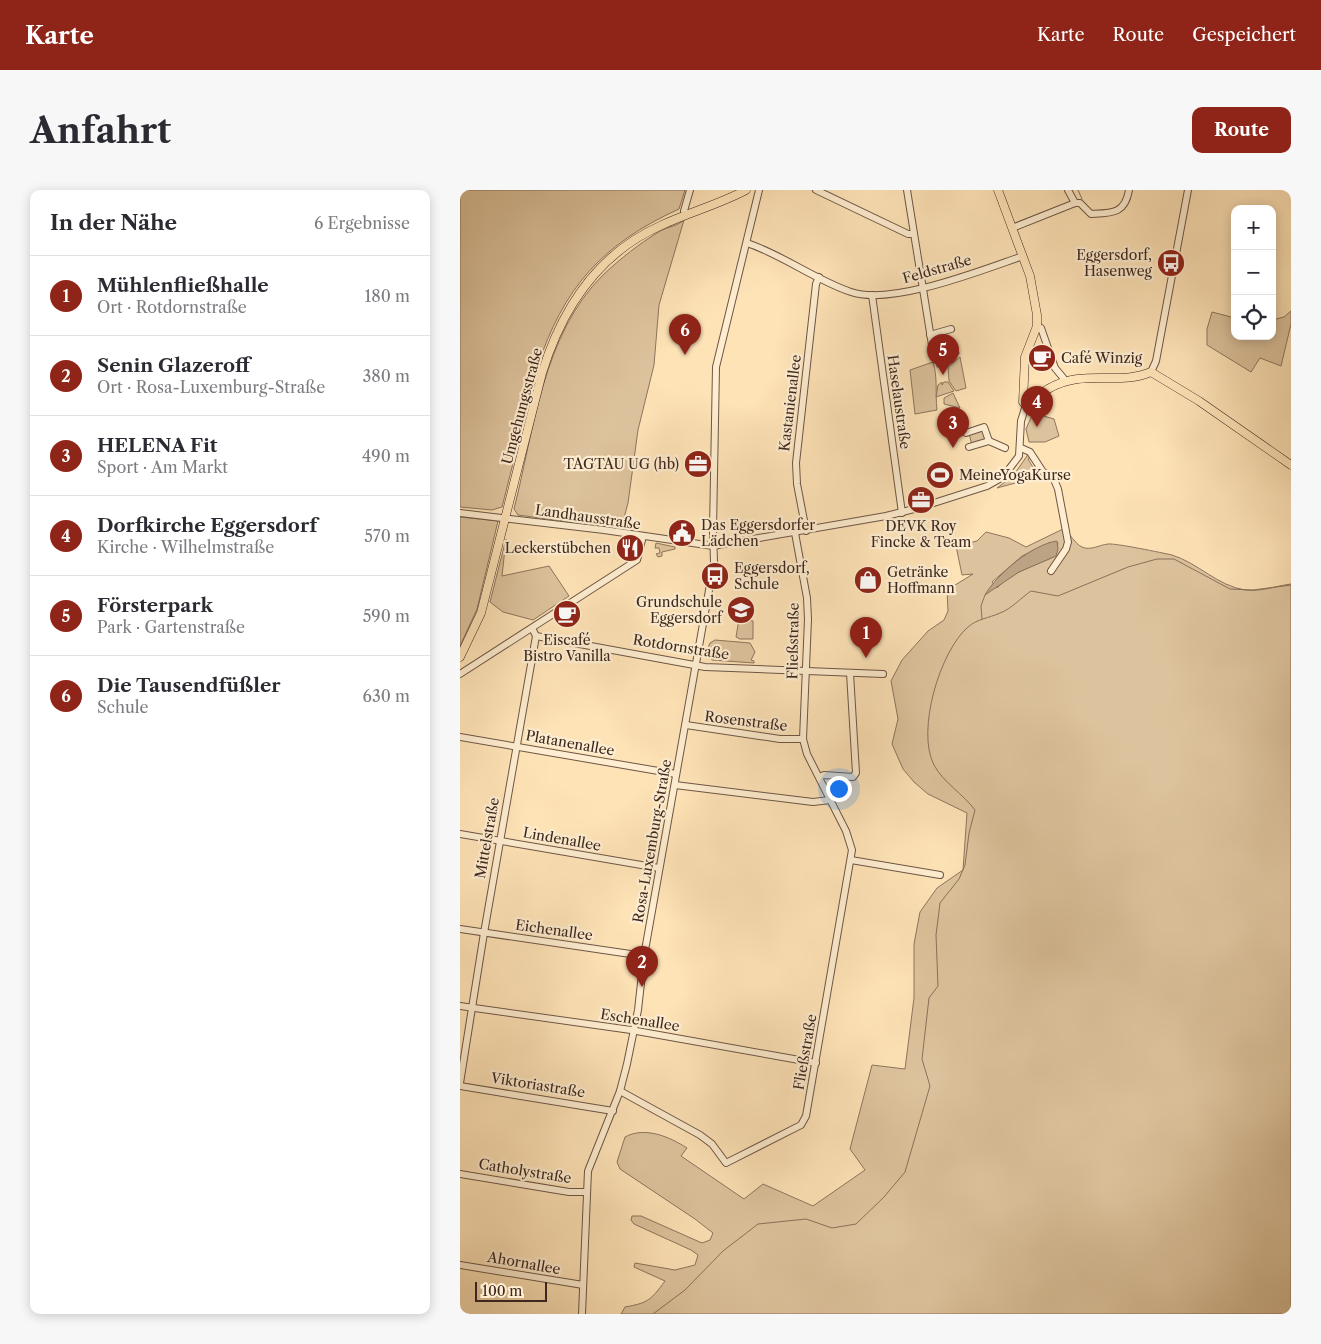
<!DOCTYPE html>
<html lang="de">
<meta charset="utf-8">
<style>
:root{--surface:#fff;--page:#f7f7f7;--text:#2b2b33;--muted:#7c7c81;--line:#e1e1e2;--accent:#8f2418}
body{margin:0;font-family:"Libre Caslon Text",serif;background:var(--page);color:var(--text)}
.controls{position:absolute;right:15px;top:15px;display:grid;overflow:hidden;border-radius:10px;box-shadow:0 2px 12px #0003}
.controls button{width:45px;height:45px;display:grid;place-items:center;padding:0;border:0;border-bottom:1px solid var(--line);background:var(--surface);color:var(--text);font:25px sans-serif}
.scale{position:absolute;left:15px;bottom:12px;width:72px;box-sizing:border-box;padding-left:5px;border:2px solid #3d271f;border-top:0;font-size:14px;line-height:18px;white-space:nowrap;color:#3d271f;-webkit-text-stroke:4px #feedd0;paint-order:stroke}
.you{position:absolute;left:378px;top:598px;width:18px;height:18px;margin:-12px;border:4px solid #fff;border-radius:50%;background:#1a73e8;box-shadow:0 0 0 8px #1a73e833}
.badge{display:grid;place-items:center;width:32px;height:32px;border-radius:50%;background:var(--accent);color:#fff;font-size:16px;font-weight:700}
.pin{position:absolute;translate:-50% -41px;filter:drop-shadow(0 1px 2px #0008)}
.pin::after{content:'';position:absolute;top:26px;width:18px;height:15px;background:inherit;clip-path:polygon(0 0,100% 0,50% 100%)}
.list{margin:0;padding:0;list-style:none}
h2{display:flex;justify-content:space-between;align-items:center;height:65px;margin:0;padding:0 20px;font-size:21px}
h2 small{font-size:16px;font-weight:400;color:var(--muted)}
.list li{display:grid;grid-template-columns:32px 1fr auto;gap:15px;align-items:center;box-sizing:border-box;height:80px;padding:0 20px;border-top:1px solid var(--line)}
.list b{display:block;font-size:19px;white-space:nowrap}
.list p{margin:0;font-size:16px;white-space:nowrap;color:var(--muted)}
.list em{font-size:16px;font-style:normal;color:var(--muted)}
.icon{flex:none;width:28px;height:28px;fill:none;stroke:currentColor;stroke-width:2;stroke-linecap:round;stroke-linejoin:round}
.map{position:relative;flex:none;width:831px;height:1124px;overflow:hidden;border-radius:10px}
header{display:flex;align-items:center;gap:30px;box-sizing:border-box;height:70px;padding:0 25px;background:var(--accent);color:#fff}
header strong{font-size:24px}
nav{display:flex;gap:28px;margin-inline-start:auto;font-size:18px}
.intro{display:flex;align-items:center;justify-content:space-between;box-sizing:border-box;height:120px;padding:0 30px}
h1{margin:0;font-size:35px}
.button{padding:12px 22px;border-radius:10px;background:var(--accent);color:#fff;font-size:18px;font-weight:700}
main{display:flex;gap:30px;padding:0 30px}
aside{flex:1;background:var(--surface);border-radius:10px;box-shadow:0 2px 12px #0003}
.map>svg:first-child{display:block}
.green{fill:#ddc39d;stroke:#8d755e;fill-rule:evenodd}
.water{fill:#bca383;stroke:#89715b}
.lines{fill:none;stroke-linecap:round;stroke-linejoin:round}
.stream{stroke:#89715b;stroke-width:1}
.minor-casing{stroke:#6d5645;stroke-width:8}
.major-casing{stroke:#3d271f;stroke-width:9}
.minor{stroke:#feedd0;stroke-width:6}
.major{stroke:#fee3b7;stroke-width:8}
.labels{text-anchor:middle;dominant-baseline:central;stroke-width:4.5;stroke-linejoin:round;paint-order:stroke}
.poi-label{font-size:14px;fill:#3d271f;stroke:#feedd0;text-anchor:start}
.street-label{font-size:14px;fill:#3d271f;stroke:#feedd0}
</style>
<header>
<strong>Karte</strong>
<nav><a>Karte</a><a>Route</a><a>Gespeichert</a></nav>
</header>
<div class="intro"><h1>Anfahrt</h1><a class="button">Route</a></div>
<main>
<aside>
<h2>In der Nähe<small>6 Ergebnisse</small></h2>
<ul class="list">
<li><span class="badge">1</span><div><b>Mühlenfließhalle</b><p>Ort · Rotdornstraße</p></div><em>180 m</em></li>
<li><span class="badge">2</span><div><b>Senin Glazeroff</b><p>Ort · Rosa-Luxemburg-Straße</p></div><em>380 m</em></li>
<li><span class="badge">3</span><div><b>HELENA Fit</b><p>Sport · Am Markt</p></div><em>490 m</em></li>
<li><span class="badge">4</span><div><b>Dorfkirche Eggersdorf</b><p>Kirche · Wilhelmstraße</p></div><em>570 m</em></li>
<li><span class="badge">5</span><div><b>Försterpark</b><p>Park · Gartenstraße</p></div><em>590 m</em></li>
<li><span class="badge">6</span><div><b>Die Tausendfüßler</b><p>Schule</p></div><em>630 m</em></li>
</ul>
</aside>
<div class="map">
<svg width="831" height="1124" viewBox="0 0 831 1124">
<rect width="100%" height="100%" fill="#fee3b7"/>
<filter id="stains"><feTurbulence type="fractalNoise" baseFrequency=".004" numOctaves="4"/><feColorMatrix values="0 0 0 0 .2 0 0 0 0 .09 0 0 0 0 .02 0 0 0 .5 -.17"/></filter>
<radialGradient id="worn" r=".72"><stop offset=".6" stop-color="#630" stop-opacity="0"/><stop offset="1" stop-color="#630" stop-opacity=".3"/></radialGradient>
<g class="green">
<path d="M0 0H225L219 19C142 54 103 98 77 178L42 317 32 320 0 317Z"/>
<path d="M224 30 199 115 194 175 178 240 168 313 161 339 58 325 54 319C74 240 83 144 143 85 161 68 179 54 200 41 208 37 217 36 224 30Z"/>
<path d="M831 121V134L821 176 800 168 791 182 747 155V139L752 122 775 128V146H812V130L824 127Z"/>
<path d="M499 162V164L486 177H477L475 170Z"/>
<path d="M500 167 506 198 496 201 489 191 488 177Z"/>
<path d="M473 172C478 188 475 203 477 220L455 224 450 180Z"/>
<path d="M482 192V195L484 192H488L494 201 476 207 478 195Z"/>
<path d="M493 203 500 218 484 214V208Z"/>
<path d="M573 223 594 229 599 246 585 252H569L566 239Z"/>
<path d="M524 239 527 248 512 255 509 244Z"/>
<path d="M569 263 571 267 568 269 574 279 578 277V285L574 288 537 298 553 286Z"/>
<path d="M0 327 38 331 17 419 0 456Z"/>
<path d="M603 339C610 343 615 354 622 357 630 361 639 355 648 354 655 353 703 363 712 365 738 373 758 396 785 400 800 402 816 396 831 394V1124H161L165 1117C188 1113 191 1110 205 1091L174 1077 175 1073 215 1080 235 1075 238 1065 231 1060 174 1034 171 1030 172 1026H181L242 1053 250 1050 253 1043 235 1029 160 979 157 972 165 947C185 936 210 947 227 958L221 966 284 1009 303 994 353 1016 405 980 390 959 412 875 445 879 454 808V754L460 722 477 698 503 680 507 623 468 604 454 592 443 579 432 554 438 529 431 491 442 470 468 441 484 430 488 421 487 400 513 384 502 385 496 356 517 351 526 342 549 348 566 357ZM589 353H598L595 366C576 376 552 381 537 398L532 392 562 366Z"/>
<path d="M46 349 42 386 89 376 109 406 73 430 43 422 30 412Z"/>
<path d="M196 353 215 357V359L202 362V366L198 367 196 364 200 363 199 358H195Z"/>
<path d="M279 429 293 431V449H280L276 447Z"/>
<path d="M255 450 290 453 295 462 291 470 294 471V473L252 470 247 460 250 453Z"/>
</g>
<path class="water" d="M597 351 598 359 596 366 559 382 525 405C537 384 573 354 597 351Z"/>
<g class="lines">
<g class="stream">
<path d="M618 0 622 9"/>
<path d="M522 429 521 416 525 405"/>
<path d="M193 1124 225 1100 263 1061 298 1034 346 1029 372 1038 396 1034 424 1007 445 982 470 896 462 869 469 808 478 796 476 745 480 713 499 689 505 675 509 643 515 620C503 604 483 592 474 575 456 541 480 461 508 437 517 429 529 428 540 423 551 419 561 408 571 401L598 406 668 377 697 369H714L770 399 793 400 831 395"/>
</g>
<defs>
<g id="minor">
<path d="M356 0 448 44H454"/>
<path d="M447 0 473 161"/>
<path d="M608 0 615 13"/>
<path d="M226 25 224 21 230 0"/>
<path d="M552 38 615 13H620L631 24C652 23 665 24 669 0"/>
<path d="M287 53C323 65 355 90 391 102 432 116 522 80 563 66"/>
<path d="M412 105 442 323"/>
<path d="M577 136 581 138 595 178 605 190"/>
<path d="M470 145 491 139"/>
<path d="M691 182 696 171 728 0"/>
<path d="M505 240 506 243 524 237 529 251"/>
<path d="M509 257 529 251 545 258"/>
<path d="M561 258 570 262 583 282 593 287 598 299 608 352 606 359 591 381"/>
<path d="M0 323 144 340 253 356 426 326 458 318 527 296 543 287 559 266 561 231 566 215"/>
<path d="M346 341 337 294 336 273 356 94 359 87"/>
<path d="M76 446 245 477 423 484"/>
<path d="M0 484 177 370 183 346"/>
<path d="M226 535 320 549H343"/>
<path d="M0 547 216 584"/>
<path d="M359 587 364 585 393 587 396 583 390 483"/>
<path d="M215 595 353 612 370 610"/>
<path d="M0 644 199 678"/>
<path d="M391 670 480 685"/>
<path d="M0 739 184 766"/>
<path d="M0 816 171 840 356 873"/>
<path d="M0 893 24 743 76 446 72 438"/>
<path d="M0 896 153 921"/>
<path d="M160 901 240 945 252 954 266 973 341 935 346 926 392 660 386 641 347 564 343 549 348 429 347 408 335 343"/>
<path d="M0 984 109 1002H125"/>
<path d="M0 1075 123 1095"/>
<path d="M122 1124 128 981 160 901 167 874 178 820 184 766 254 372 253 340 256 177 299 0"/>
</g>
<g id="major">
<path d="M538 0 570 86 577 125V136L565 167 563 212 566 215C573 207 580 204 588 199 624 178 658 196 691 182L739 211 831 275"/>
<path d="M0 467 21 423 82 183C102 118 138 63 202 35 230 22 260 14 286 0"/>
</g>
</defs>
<use href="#minor" class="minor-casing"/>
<use href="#major" class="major-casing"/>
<use href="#minor" class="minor"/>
<use href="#major" class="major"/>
</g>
<defs>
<symbol id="bus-disc" viewBox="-11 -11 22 22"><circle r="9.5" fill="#8f2418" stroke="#feedd0"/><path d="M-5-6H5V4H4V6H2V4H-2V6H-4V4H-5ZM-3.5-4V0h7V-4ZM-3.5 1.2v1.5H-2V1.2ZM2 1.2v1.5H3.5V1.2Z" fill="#fff"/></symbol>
<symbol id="cafe-disc" viewBox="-11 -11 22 22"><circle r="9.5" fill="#8f2418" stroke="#feedd0"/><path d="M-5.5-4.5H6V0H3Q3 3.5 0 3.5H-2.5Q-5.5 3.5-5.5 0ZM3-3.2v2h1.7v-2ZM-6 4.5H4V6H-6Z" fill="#fff"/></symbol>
<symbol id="office-disc" viewBox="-11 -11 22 22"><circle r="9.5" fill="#8f2418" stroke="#feedd0"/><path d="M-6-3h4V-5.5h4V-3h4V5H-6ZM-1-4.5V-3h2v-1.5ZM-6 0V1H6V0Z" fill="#fff"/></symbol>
<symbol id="stadium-disc" viewBox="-11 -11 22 22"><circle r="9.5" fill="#8f2418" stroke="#feedd0"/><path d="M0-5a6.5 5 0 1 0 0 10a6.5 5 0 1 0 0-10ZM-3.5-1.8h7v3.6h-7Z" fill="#fff"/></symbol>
<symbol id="civic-disc" viewBox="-11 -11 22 22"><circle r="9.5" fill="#8f2418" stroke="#feedd0"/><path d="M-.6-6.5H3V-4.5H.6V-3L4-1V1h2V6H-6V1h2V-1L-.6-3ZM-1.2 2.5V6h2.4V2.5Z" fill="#fff"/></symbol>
<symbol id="restaurant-disc" viewBox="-11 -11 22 22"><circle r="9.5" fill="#8f2418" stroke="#feedd0"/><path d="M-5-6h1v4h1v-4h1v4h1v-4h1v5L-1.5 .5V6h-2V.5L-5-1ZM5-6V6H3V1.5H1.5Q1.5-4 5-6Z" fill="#fff"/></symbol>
<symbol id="shop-disc" viewBox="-11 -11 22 22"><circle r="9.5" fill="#8f2418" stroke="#feedd0"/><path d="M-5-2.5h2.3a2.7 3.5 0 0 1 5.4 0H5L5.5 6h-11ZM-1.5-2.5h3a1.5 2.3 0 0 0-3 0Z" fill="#fff"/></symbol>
<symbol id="school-disc" viewBox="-11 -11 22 22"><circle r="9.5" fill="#8f2418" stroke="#feedd0"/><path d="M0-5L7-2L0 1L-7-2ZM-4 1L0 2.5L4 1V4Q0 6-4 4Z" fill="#fff"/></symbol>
</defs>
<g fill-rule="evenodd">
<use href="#bus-disc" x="695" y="57" width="32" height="32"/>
<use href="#cafe-disc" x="566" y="152" width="32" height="32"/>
<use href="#office-disc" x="222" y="258" width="32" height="32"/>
<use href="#stadium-disc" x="464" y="269" width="32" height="32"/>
<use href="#office-disc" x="445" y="294" width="32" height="32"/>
<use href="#civic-disc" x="206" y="327" width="32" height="32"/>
<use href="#restaurant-disc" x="154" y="342" width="32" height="32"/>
<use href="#bus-disc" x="239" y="370" width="32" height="32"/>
<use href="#shop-disc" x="392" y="374" width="32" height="32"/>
<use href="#school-disc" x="265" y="404" width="32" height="32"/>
<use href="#cafe-disc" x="91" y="408" width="32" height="32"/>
</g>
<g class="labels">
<g class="poi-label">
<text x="692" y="65" text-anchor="end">Eggersdorf,<tspan x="692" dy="16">Hasenweg</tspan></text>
<text x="601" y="168">Café Winzig</text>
<text x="219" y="274" text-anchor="end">TAGTAU UG (hb)</text>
<text x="499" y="285">MeineYogaKurse</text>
<text x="241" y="335">Das Eggersdorfer<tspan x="241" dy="16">Lädchen</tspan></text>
<text x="461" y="336" text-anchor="middle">DEVK Roy<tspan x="461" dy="16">Fincke &amp; Team</tspan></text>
<text x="151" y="358" text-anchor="end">Leckerstübchen</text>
<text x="274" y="378">Eggersdorf,<tspan x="274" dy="16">Schule</tspan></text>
<text x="427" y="382">Getränke<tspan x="427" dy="16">Hoffmann</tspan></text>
<text x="262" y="412" text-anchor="end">Grundschule<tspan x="262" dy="16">Eggersdorf</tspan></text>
<text x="107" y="450" text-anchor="middle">Eiscafé<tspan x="107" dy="16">Bistro Vanilla</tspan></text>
</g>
<g class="street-label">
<text transform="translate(477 79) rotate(-16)">Feldstraße</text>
<text transform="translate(439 212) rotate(82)">Haselaustraße</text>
<text transform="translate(330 213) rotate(-83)">Kastanienallee</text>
<text transform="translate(62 216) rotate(-75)">Umgehungsstraße</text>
<text transform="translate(128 327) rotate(8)">Landhausstraße</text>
<text transform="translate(333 451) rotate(-89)">Fließstraße</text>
<text transform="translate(221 457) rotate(9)">Rotdornstraße</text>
<text transform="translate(286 531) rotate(7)">Rosenstraße</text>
<text transform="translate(110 553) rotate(10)">Platanenallee</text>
<text transform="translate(27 648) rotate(-80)">Mittelstraße</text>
<text transform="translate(102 649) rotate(10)">Lindenallee</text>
<text transform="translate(192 651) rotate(-80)">Rosa-Luxemburg-Straße</text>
<text transform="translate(94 740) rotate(8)">Eichenallee</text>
<text transform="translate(180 830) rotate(9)">Eschenallee</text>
<text transform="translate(345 862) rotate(-80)">Fließstraße</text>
<text transform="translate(78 895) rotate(9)">Viktoriastraße</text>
<text transform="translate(65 981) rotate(9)">Catholystraße</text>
<text transform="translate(64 1073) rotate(10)">Ahornallee</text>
</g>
</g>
<rect width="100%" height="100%" filter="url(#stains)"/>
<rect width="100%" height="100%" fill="url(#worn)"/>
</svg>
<div class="controls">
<button>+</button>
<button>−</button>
<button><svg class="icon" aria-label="locate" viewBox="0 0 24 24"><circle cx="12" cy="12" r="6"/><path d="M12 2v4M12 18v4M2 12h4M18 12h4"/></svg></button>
</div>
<div class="scale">100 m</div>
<div class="you"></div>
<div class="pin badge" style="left:406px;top:468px">1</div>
<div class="pin badge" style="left:182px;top:797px">2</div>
<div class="pin badge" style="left:493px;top:258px">3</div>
<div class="pin badge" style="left:577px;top:237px">4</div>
<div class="pin badge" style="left:483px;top:185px">5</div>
<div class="pin badge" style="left:225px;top:165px">6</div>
</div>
</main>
